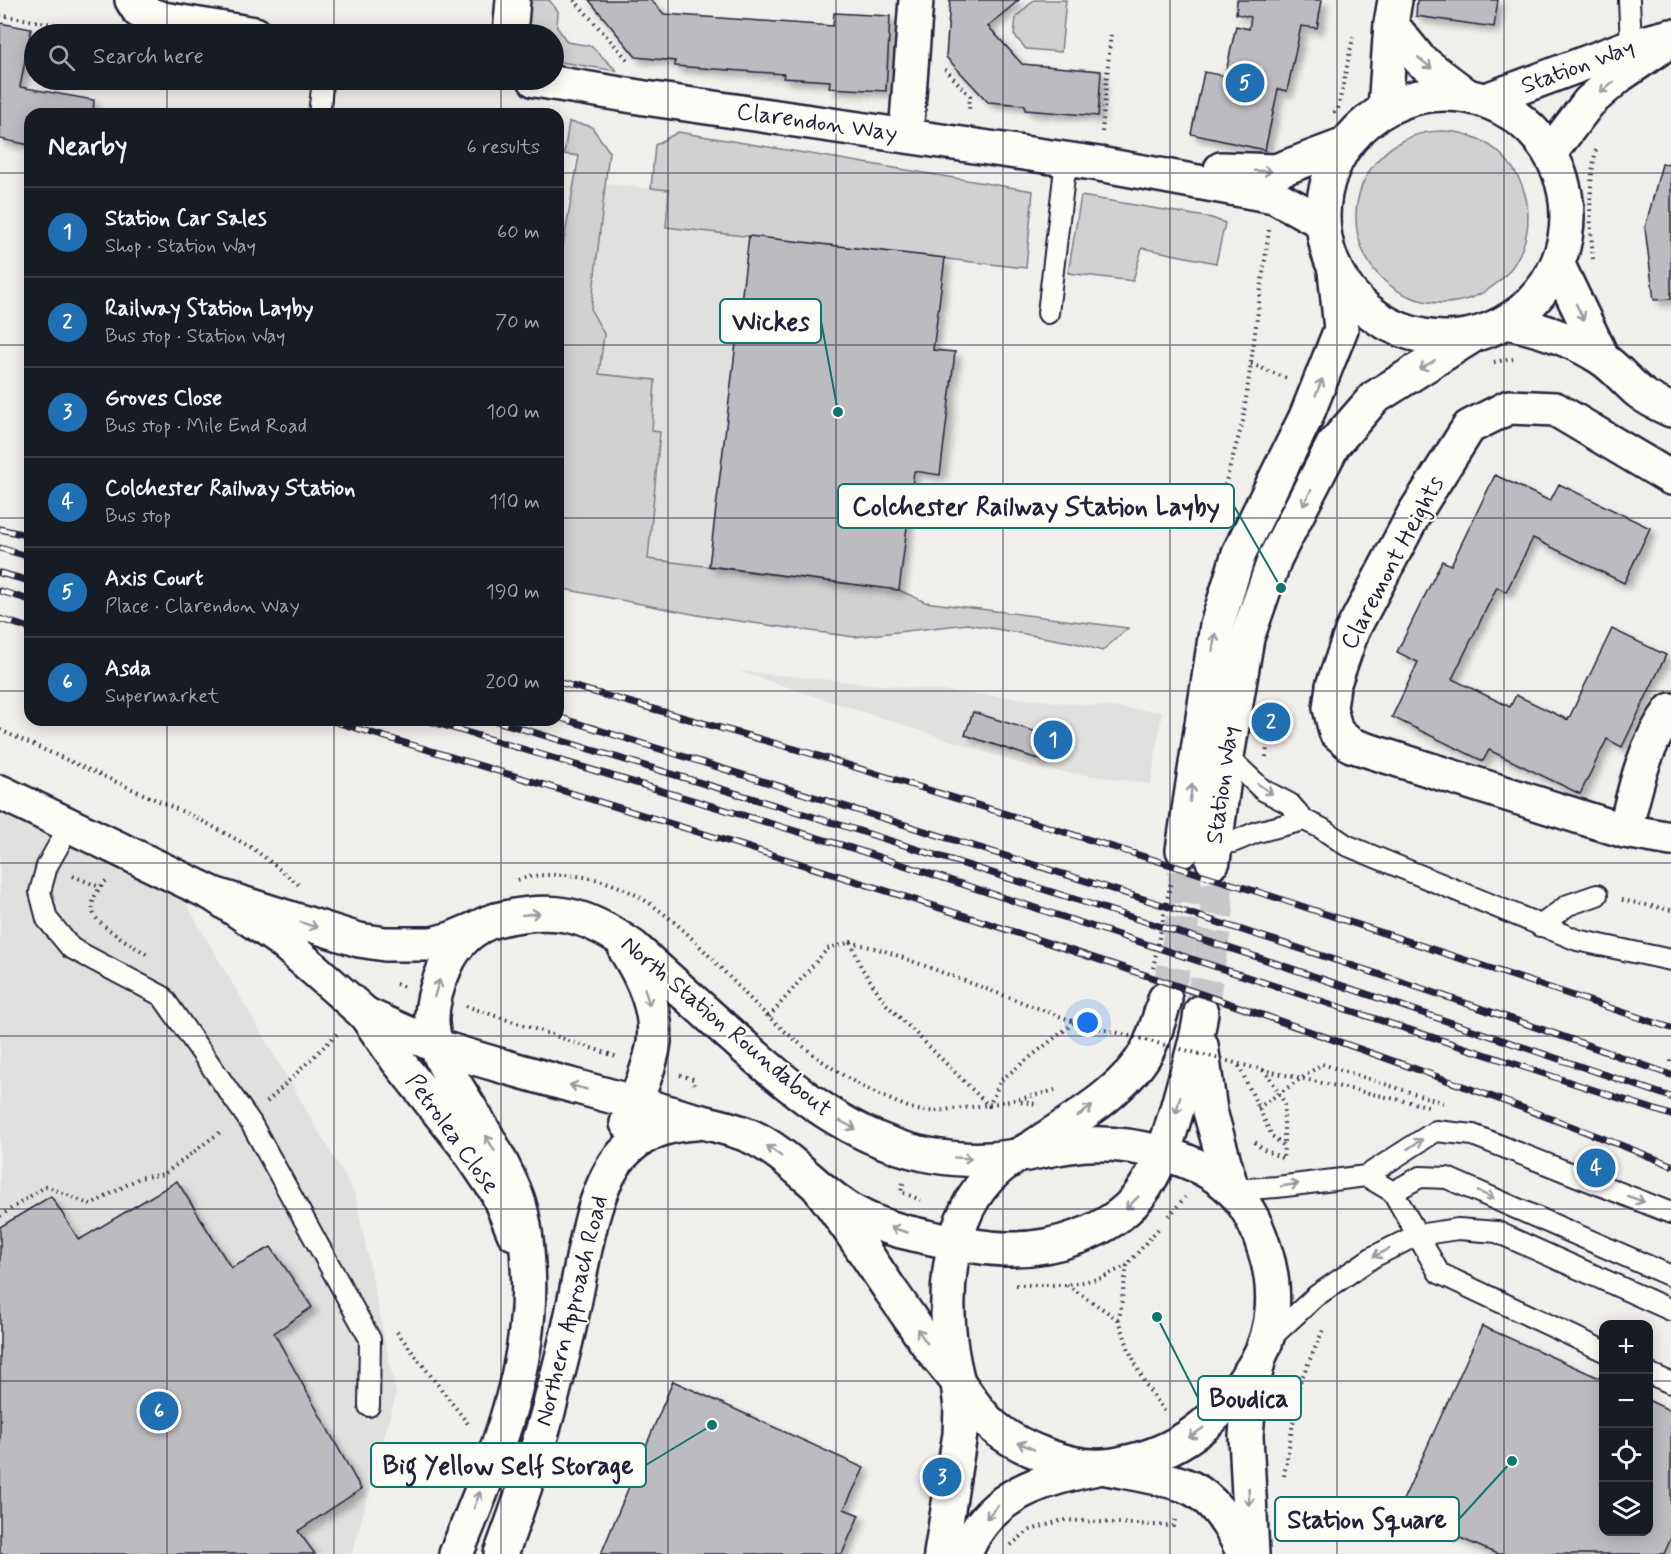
<!DOCTYPE html>
<meta charset="utf-8">
<style>
:root{--surface:#171b24;--page:#242831;--text:#f1f3f6;--muted:#9ea1a6;--line:#363941;--accent:#1f6fb2}
body{margin:0;font-family:Mynerve,sans-serif;background:var(--page);color:var(--text)}
.controls{position:absolute;right:18px;bottom:18px;display:grid;overflow:hidden;border-radius:12px;box-shadow:0 3px 15px #0003}
.controls button{width:54px;height:54px;display:grid;place-items:center;padding:0;border:0;border-bottom:2px solid var(--line);background:var(--surface);color:var(--text);font:30px sans-serif}
.you{position:absolute;left:1088px;top:1023px;width:21px;height:21px;margin:-15px;border:4px solid #fff;border-radius:50%;background:#1a73e8;box-shadow:0 0 0 9px #1a73e833}
.badge{display:grid;place-items:center;width:39px;height:39px;border-radius:50%;background:var(--accent);color:#fff;font-size:20px;font-weight:700}
.pin{position:absolute;translate:-50% -50%;border:3px solid #fff;box-shadow:0 2px 6px #0006}
.list{margin:0;padding:0;list-style:none}
h2{display:flex;justify-content:space-between;align-items:center;height:78px;margin:0;padding:0 24px;font-size:26px}
h2 small{font-size:20px;font-weight:400;color:var(--muted)}
.list li{display:grid;grid-template-columns:39px 1fr auto;gap:18px;align-items:center;box-sizing:border-box;height:90px;padding:0 24px;border-top:2px solid var(--line)}
.list b{display:block;font-size:22px;white-space:nowrap}
.list p{margin:0;font-size:20px;white-space:nowrap;color:var(--muted)}
.list em{font-size:20px;font-style:normal;color:var(--muted)}
.icon{flex:none;width:33px;height:33px;fill:none;stroke:currentColor;stroke-width:2;stroke-linecap:round;stroke-linejoin:round}
.map{position:relative;flex:none;width:1671px;height:1554px;overflow:hidden}
.search{position:absolute;background:var(--surface);box-shadow:0 3px 15px #0003;left:24px;top:24px;width:540px;height:66px;display:flex;align-items:center;gap:15px;box-sizing:border-box;padding:0 21px;border-radius:33px;color:var(--muted);font-size:22px}
.panel{position:absolute;background:var(--surface);box-shadow:0 3px 15px #0003;left:24px;top:108px;width:540px;height:618px;border-radius:18px}
.map>svg:first-child{display:block}
.built{fill:#e0e0df}
.green{fill:#d2d1d1;stroke:#7a7a86;stroke-width:1.5}
.building{fill:#bcbcc0;stroke:#22223b;stroke-width:1.5;filter:url(#shadow)}
.lines{fill:none;stroke-linecap:round;stroke-linejoin:round}
.primary-tunnel{stroke:#c7c6c9;stroke-width:33;stroke-dasharray:33 16;stroke-linecap:butt}
.service-casing{stroke:#22223b;stroke-width:24}
.minor-casing{stroke:#22223b;stroke-width:38}
.tertiary-casing{stroke:#22223b;stroke-width:38}
.secondary-casing{stroke:#22223b;stroke-width:38}
.primary-casing{stroke:#22223b;stroke-width:38}
.path{stroke:#22223b;stroke-width:4;stroke-dasharray:1.5 4.5;stroke-linecap:butt}
.service{stroke:#fdfcf7;stroke-width:20}
.minor{stroke:#fdfcf7;stroke-width:33}
.tertiary{stroke:#fdfcf7;stroke-width:33}
.secondary{stroke:#fdfcf7;stroke-width:33}
.primary{stroke:#fdfcf7;stroke-width:33}
.rail-casing{stroke:#22223b;stroke-width:7}
.rail{stroke:#fdfcf7;stroke-width:4.5;stroke-dasharray:14;stroke-linecap:butt}
.path-bridge{stroke:#22223b;stroke-width:4;stroke-dasharray:1.5 4.5;stroke-linecap:butt}
.oneway{stroke:#9a9aa2}
.grid{fill:none;stroke:#22223b;stroke-width:1.5;stroke-opacity:0.55}
.labels{text-anchor:middle;dominant-baseline:central;stroke-width:4.5;stroke-linejoin:round;paint-order:stroke}
.street-label{font-size:24px;fill:#22223b;stroke:#fdfcf7}
.leader{fill:none;stroke:#0f766e;stroke-width:2}
.callout-dot{fill:#0f766e;stroke:#fdfcf7;stroke-width:2}
.callout{fill:#fdfcf7;stroke:#0f766e;stroke-width:2}
.callout-label{font-size:26px;text-anchor:middle;font-weight:bold;fill:#22223b}
</style>
<div class="map">
<svg width="1671" height="1554" viewBox="0 0 1671 1554">
<defs>
<filter id="shadow"><feDropShadow dx="5.5" dy="5.5" stdDeviation="3" flood-color="#0004"/></filter>
</defs>
<rect width="100%" height="100%" fill="#f0efec"/>
<filter id="ink" filterUnits="userSpaceOnUse"><feTurbulence type="fractalNoise" baseFrequency=".0167" numOctaves="2"/><feDisplacementMap in="SourceGraphic" scale="12" xChannelSelector="R" yChannelSelector="G"/><feConvolveMatrix kernelMatrix="1 2 1 2 8 2 1 2 1" color-interpolation-filters="sRGB"/></filter>
<g filter="url(#ink)">
<g class="built">
<path d="M606 184 669 190 666 227 749 236 709 566 647 559 660 432 652 431 655 381 599 374 604 334 591 310Z"/>
<path d="M738 671 1162 712 1151 784 1034 768Z"/>
<path d="M0 798 175 885 355 1194 396 1394 352 1554H0Z"/>
</g>
<g class="green">
<path d="M529 0H549L558 11 557 27 567 42 591 46 617 71 554 61V34H529L527 22Z"/>
<path d="M1034 0H1066L1061 52 1026 49 1014 35 1016 17Z"/>
<path d="M569 122 591 126 609 151 591 310 604 334 599 374 655 380 652 431 660 432 648 559 899 590 925 602 1128 628 1102 651 1076 643 967 624 854 637 703 616 558 588V273L579 156 564 154Z"/>
<circle cx="1442" cy="217" r="86"/>
<path d="M678 132 1033 191 1026 268 666 227 669 190 651 188 655 145Z"/>
<path d="M1081 196 1212 218 1225 223 1216 263 1142 248 1133 281 1068 273Z"/>
</g>
<g class="building">
<path d="M589 0H651L664 14 833 26 834 13 890 16 886 91 829 88 830 81 783 78 784 74 675 66V61L636 57Z"/>
<path d="M950 0H1019L988 26 1022 64 1101 71 1098 116 1025 110V105L988 102 946 57Z"/>
<path d="M1237 0H1322L1317 28 1301 26 1287 91 1278 89 1265 150 1191 134 1204 72 1225 76 1236 26 1249 29 1251 17 1236 14Z"/>
<path d="M1417 0H1498L1494 27 1416 16Z"/>
<path d="M0 23 31 29 20 87 94 100 93 114H30V145L0 139Z"/>
<path d="M1662 164 1671 165V299L1654 300 1645 228Z"/>
<path d="M749 236 945 258 933 350 955 352 940 475 914 471 899 590 709 566Z"/>
<path d="M1495 475 1550 501 1559 484 1650 528 1624 583 1533 538 1506 592 1497 587 1452 679 1510 707 1516 695 1568 720 1612 629 1666 655 1622 747 1607 739 1580 794 1489 750 1483 761 1392 717 1418 662 1397 652 1442 561 1451 565Z"/>
<path d="M973 712 1049 736 1041 760 965 735Z"/>
<path d="M177 1181 231 1268 271 1247 312 1307 274 1333 361 1489 298 1531 315 1554H0V1227L51 1196 79 1240Z"/>
<path d="M1482 1326 1604 1380V1532H1648V1400L1671 1411V1538L1664 1554H1497L1398 1511Z"/>
<path d="M673 1381 864 1468 844 1509 859 1515 842 1554H601Z"/>
</g>
<g class="lines">
<g class="primary-tunnel">
<path d="M1165 999 1173 971 1186 903 1183 850"/>
<path d="M1201 1012 1217 912 1213 861"/>
</g>
<defs>
<g id="service">
<path d="M1629 0 1631 46"/>
<path d="M319 114 323 80"/>
<path d="M1048 313 1066 160"/>
<path d="M1227 756 1263 790 1290 804 1304 820 1321 828 1346 845 1577 940 1671 960"/>
<path d="M70 825 47 866 40 892 47 919 71 948 162 996 251 1123 370 1339 369 1406"/>
<path d="M1215 843 1233 842 1257 832 1304 820"/>
<path d="M1540 926 1568 905 1597 895"/>
<path d="M1366 1176 1393 1192 1439 1273 1604 1351"/>
<path d="M1232 1190 1277 1187 1366 1176 1436 1131 1473 1135 1671 1213"/>
<path d="M1393 1192 1420 1177 1447 1178 1671 1276"/>
<path d="M1271 1340 1276 1333 1316 1296 1373 1257 1417 1235 1458 1229 1497 1232 1671 1310"/>
<path d="M1648 1373 1671 1383"/>
</g>
<g id="minor">
<path d="M132 0 139 11 163 19 255 34"/>
<path d="M510 34 513 0"/>
<path d="M535 80 645 98 1099 164 1274 196 1322 222"/>
<path d="M906 135 916 0"/>
<path d="M1221 169 1276 171 1345 145"/>
<path d="M1558 265 1603 359"/>
<path d="M1507 322C1541 329 1572 339 1601 358 1615 367 1626 381 1639 392 1649 400 1660 405 1671 410"/>
<path d="M1671 478 1555 409 1509 407 1469 427 1414 514 1352 631 1333 686 1330 708 1336 732 1351 745 1625 831 1671 839"/>
<path d="M0 792 213 894 359 940 385 944H432L451 939 475 929"/>
<path d="M1625 831C1635 788 1644 746 1671 710"/>
<path d="M213 894 282 941 365 1014 398 1061 465 1145 497 1192 514 1233"/>
<path d="M367 1015 436 1046"/>
</g>
<g id="tertiary">
<path d="M1391 24 1420 60 1466 95"/>
<path d="M1385 109 1391 24 1395 0"/>
<path d="M941 1554 960 1434 961 1408 958 1382"/>
<path d="M965 1554C988 1493 1044 1479 1102 1467"/>
</g>
<g id="secondary">
<path d="M1102 1467C1129 1473 1158 1476 1184 1485 1213 1495 1232 1527 1244 1554"/>
<path d="M1252 1554 1246 1436 1249 1399 1259 1358"/>
</g>
<g id="primary">
<circle cx="1445" cy="216" r="122"/>
<path d="M1486 100 1631 46 1671 36"/>
<path d="M1550 153 1589 102 1620 75 1658 49"/>
<path d="M1183 850 1217 625 1239 553 1306 417 1341 329 1335 271"/>
<path d="M1213 861 1227 756 1247 638 1275 558 1333 445 1374 398 1472 336"/>
<path d="M626 951C643 978 660 1015 653 1048 648 1074 636 1098 627 1123"/>
<path d="M1201 1045 1210 1111 1232 1190"/>
<path d="M436 1046C516 1072 597 1091 677 1115 701 1123 727 1126 750 1136 790 1154 817 1192 855 1213 885 1230 922 1236 956 1243 973 1246 990 1249 1008 1249 1053 1250 1110 1232 1138 1197 1162 1167 1172 1127 1182 1091 1189 1065 1198 1039 1201 1012"/>
<path d="M957 1378C940 1313 943 1215 998 1169 1008 1160 1021 1154 1033 1147 1071 1121 1124 1092 1147 1051 1155 1035 1160 1016 1165 999"/>
<path d="M456 1554C493 1464 535 1365 528 1266 527 1241 524 1213 514 1190 502 1162 487 1136 471 1110 455 1083 435 1057 432 1024 431 1005 437 985 445 967 455 944 471 927 496 920 554 906 585 913 633 947 666 977 699 1006 732 1036 780 1079 829 1122 890 1144 922 1156 958 1161 992 1159 1024 1157 1055 1146 1087 1144 1132 1142 1200 1157 1232 1190 1248 1206 1258 1228 1264 1248 1277 1286 1276 1328 1256 1363 1226 1411 1189 1448 1132 1461 1123 1463 1113 1466 1103 1466 1069 1468 1019 1448 994 1427 978 1413 969 1397 957 1381 948 1369 938 1358 929 1346 916 1328 904 1309 891 1291 867 1256 845 1221 819 1188"/>
<path d="M501 1554C521 1500 540 1445 554 1389 561 1362 568 1335 573 1309 583 1264 591 1188 623 1154 642 1133 669 1124 696 1123"/>
</g>
</defs>
<use href="#service" class="service-casing"/>
<use href="#minor" class="minor-casing"/>
<use href="#tertiary" class="tertiary-casing"/>
<use href="#secondary" class="secondary-casing"/>
<use href="#primary" class="primary-casing"/>
<g class="path">
<path d="M574 0 628 60V63"/>
<path d="M0 15 110 34"/>
<path d="M945 69 970 96 969 111"/>
<path d="M1334 113 1338 108 1354 33"/>
<path d="M1102 132 1111 31"/>
<path d="M1593 259C1590 223 1588 185 1596 150"/>
<path d="M1494 362 1513 359"/>
<path d="M1251 364 1286 378"/>
<path d="M1215 520 1243 421 1269 230"/>
<path d="M0 730 199 819 254 849 299 885"/>
<path d="M1266 757 1270 719"/>
<path d="M73 876 100 887"/>
<path d="M518 880C531 875 544 875 558 875 656 874 706 960 770 1018 803 1048 841 1078 882 1096 894 1101 911 1110 925 1111 933 1112 943 1110 952 1109 987 1106 1020 1100 1055 1090"/>
<path d="M106 881C97 890 86 906 97 919 105 929 135 947 148 955"/>
<path d="M1622 900 1671 910"/>
<path d="M851 942 861 967 886 1004 989 1106 1001 1080 1075 1022"/>
<path d="M1153 968 1171 881"/>
<path d="M396 984 404 987"/>
<path d="M466 1006 618 1057"/>
<path d="M769 1017 827 949 851 942 885 951"/>
<path d="M1671 1062V1060"/>
<path d="M1239 1066 1272 1136 1284 1146 1283 1158"/>
<path d="M1263 1070 1270 1078"/>
<path d="M680 1075 693 1079 694 1084"/>
<path d="M267 1102 337 1034"/>
<path d="M1021 1102 1037 1104"/>
<path d="M1258 1108 1322 1064 1444 1103"/>
<path d="M1255 1142 1262 1149 1282 1158"/>
<path d="M903 1183 901 1192 921 1200"/>
<path d="M0 1216 46 1186 91 1205 139 1178 164 1174 223 1130"/>
<path d="M1169 1216 1185 1197"/>
<path d="M1158 1229 1127 1265 1119 1320 1129 1350 1145 1384 1166 1413"/>
<path d="M1016 1285H1067L1102 1278 1127 1265"/>
<path d="M1067 1285 1119 1320"/>
<path d="M397 1332 469 1425"/>
<path d="M1284 1476 1300 1382 1324 1328"/>
<path d="M1011 1545 1028 1531 1062 1520 1173 1526 1176 1517"/>
</g>
<use href="#service" class="service"/>
<use href="#minor" class="minor"/>
<use href="#tertiary" class="tertiary"/>
<use href="#secondary" class="secondary"/>
<use href="#primary" class="primary"/>
<defs>
<g id="rail">
<path d="M0 529 30 536"/>
<path d="M0 548 30 557"/>
<path d="M0 573 30 581"/>
<path d="M0 591 30 600"/>
<path d="M0 619 30 628"/>
<path d="M558 682 809 753 1271 896 1671 1028"/>
<path d="M558 717C929 835 1305 942 1671 1075"/>
<path d="M329 720C678 825 1028 931 1371 1053 1472 1089 1572 1125 1671 1165"/>
<path d="M426 720 842 845 1671 1115"/>
<path d="M493 720 847 827 1260 958 1671 1097"/>
</g>
</defs>
<use href="#rail" class="rail-casing"/>
<use href="#rail" class="rail"/>
<g class="path-bridge">
<path d="M885 951 1075 1022 1263 1070 1432 1107"/>
<path d="M1270 1078 1284 1102V1146"/>
</g>
</g>
<defs><path id="oneway-shaft" d="M-6 0H5M1.5-3L5.5 0L1.5 3" fill="none" stroke-width="1.6" stroke-linecap="round" stroke-linejoin="round" transform="scale(1.5)"/></defs>
<g class="oneway">
<use href="#oneway-shaft" transform="translate(1425 63) rotate(40)"/>
<use href="#oneway-shaft" transform="translate(1607 87) rotate(139)"/>
<use href="#oneway-shaft" transform="translate(1263 171) rotate(2)"/>
<use href="#oneway-shaft" transform="translate(1580 312) rotate(64)"/>
<use href="#oneway-shaft" transform="translate(1427 365) rotate(148)"/>
<use href="#oneway-shaft" transform="translate(1319 387) rotate(-68)"/>
<use href="#oneway-shaft" transform="translate(1307 498) rotate(117)"/>
<use href="#oneway-shaft" transform="translate(1214 642) rotate(-81)"/>
<use href="#oneway-shaft" transform="translate(1265 789) rotate(35)"/>
<use href="#oneway-shaft" transform="translate(1191 793) rotate(-82)"/>
<use href="#oneway-shaft" transform="translate(531 914) rotate(-6)"/>
<use href="#oneway-shaft" transform="translate(309 925) rotate(18)"/>
<use href="#oneway-shaft" transform="translate(437 988) rotate(-73)"/>
<use href="#oneway-shaft" transform="translate(647 997) rotate(74)"/>
<use href="#oneway-shaft" transform="translate(578 1087) rotate(-165)"/>
<use href="#oneway-shaft" transform="translate(1178 1105) rotate(105)"/>
<use href="#oneway-shaft" transform="translate(1085 1111) rotate(-35)"/>
<use href="#oneway-shaft" transform="translate(848 1125) rotate(28)"/>
<use href="#oneway-shaft" transform="translate(490 1143) rotate(-120)"/>
<use href="#oneway-shaft" transform="translate(1415 1144) rotate(-33)"/>
<use href="#oneway-shaft" transform="translate(774 1151) rotate(-144)"/>
<use href="#oneway-shaft" transform="translate(963 1158) rotate(4)"/>
<use href="#oneway-shaft" transform="translate(1290 1185) rotate(-8)"/>
<use href="#oneway-shaft" transform="translate(1486 1195) rotate(24)"/>
<use href="#oneway-shaft" transform="translate(1636 1199) rotate(21)"/>
<use href="#oneway-shaft" transform="translate(1132 1203) rotate(135)"/>
<use href="#oneway-shaft" transform="translate(899 1230) rotate(-164)"/>
<use href="#oneway-shaft" transform="translate(1381 1253) rotate(152)"/>
<use href="#oneway-shaft" transform="translate(922 1336) rotate(-125)"/>
<use href="#oneway-shaft" transform="translate(1196 1433) rotate(144)"/>
<use href="#oneway-shaft" transform="translate(1026 1446) rotate(-156)"/>
<use href="#oneway-shaft" transform="translate(1249 1497) rotate(87)"/>
<use href="#oneway-shaft" transform="translate(477 1500) rotate(-69)"/>
<use href="#oneway-shaft" transform="translate(992 1512) rotate(132)"/>
</g>
</g>
<path class="grid" d="M167 0V34M334 0V34M501 0V34M668 0V1554M836 0V1554M1003 0V1554M1170 0V1554M1337 0V1554M1504 0V1554M167 80V114M334 80V114M501 80V114M0 173H30M558 173H1671M0 345H30M558 345H1671M0 518H30M558 518H1671M0 691H30M558 691H1671M167 720V1554M334 720V1554M501 720V1554M0 863H1671M0 1036H1671M0 1209H1671M0 1381H1604M1648 1381H1671"/>
<g class="labels">
<g class="street-label">
<text transform="translate(1578 67) rotate(-20)">Station Way</text>
<text transform="translate(817 123) rotate(8)">Clarendon Way</text>
<text transform="translate(1393 563) rotate(-62)">Claremont Heights</text>
<text transform="translate(1223 785) rotate(-82)">Station Way</text>
<text transform="translate(726 1027) rotate(40)">North Station Roundabout</text>
<text transform="translate(452 1134) rotate(54)">Petrolea Close</text>
<text transform="translate(572 1311) rotate(-76)">Northern Approach Road</text>
</g>
</g>
<path class="leader" d="M838 412L821 321M1281 588L1234 506M1157 1317L1198 1398M712 1425L646 1465M1512 1461L1459 1519"/>
<g class="callout-dot">
<circle cx="838" cy="412" r="6"/>
<circle cx="1281" cy="588" r="6"/>
<circle cx="1157" cy="1317" r="6"/>
<circle cx="712" cy="1425" r="6"/>
<circle cx="1512" cy="1461" r="6"/>
</g>
<g class="callout">
<rect x="720" y="299" width="101" height="44" rx="6"/>
<rect x="838" y="484" width="396" height="44" rx="6"/>
<rect x="1198" y="1376" width="103" height="44" rx="6"/>
<rect x="371" y="1443" width="275" height="44" rx="6"/>
<rect x="1275" y="1497" width="184" height="44" rx="6"/>
</g>
<g class="callout-label">
<text x="771" y="330">Wickes</text>
<text x="1036" y="515">Colchester Railway Station Layby</text>
<text x="1249" y="1407">Boudica</text>
<text x="508" y="1474">Big Yellow Self Storage</text>
<text x="1367" y="1528">Station Square</text>
</g>
</svg>
<div class="controls">
<button>+</button>
<button>−</button>
<button><svg class="icon" aria-label="locate" viewBox="0 0 24 24"><circle cx="12" cy="12" r="6"/><path d="M12 2v4M12 18v4M2 12h4M18 12h4"/></svg></button>
<button><svg class="icon" aria-label="layers" viewBox="0 0 24 24"><path d="M12 4l9 5-9 5-9-5zM3 14l9 5 9-5"/></svg></button>
</div>
<div class="you"></div>
<div class="pin badge" style="left:1053px;top:740px">1</div>
<div class="pin badge" style="left:1271px;top:722px">2</div>
<div class="pin badge" style="left:942px;top:1477px">3</div>
<div class="pin badge" style="left:1596px;top:1168px">4</div>
<div class="pin badge" style="left:1245px;top:83px">5</div>
<div class="pin badge" style="left:159px;top:1411px">6</div>
<div class="search"><svg class="icon" aria-label="search" viewBox="0 0 24 24"><circle cx="10" cy="10" r="6"/><path d="M15 15l6 6"/></svg>Search here</div>
<section class="panel">
<h2>Nearby<small>6 results</small></h2>
<ul class="list">
<li><span class="badge">1</span><div><b>Station Car Sales</b><p>Shop · Station Way</p></div><em>60 m</em></li>
<li><span class="badge">2</span><div><b>Railway Station Layby</b><p>Bus stop · Station Way</p></div><em>70 m</em></li>
<li><span class="badge">3</span><div><b>Groves Close</b><p>Bus stop · Mile End Road</p></div><em>100 m</em></li>
<li><span class="badge">4</span><div><b>Colchester Railway Station</b><p>Bus stop</p></div><em>110 m</em></li>
<li><span class="badge">5</span><div><b>Axis Court</b><p>Place · Clarendon Way</p></div><em>190 m</em></li>
<li><span class="badge">6</span><div><b>Asda</b><p>Supermarket</p></div><em>200 m</em></li>
</ul>
</section>
</div>
